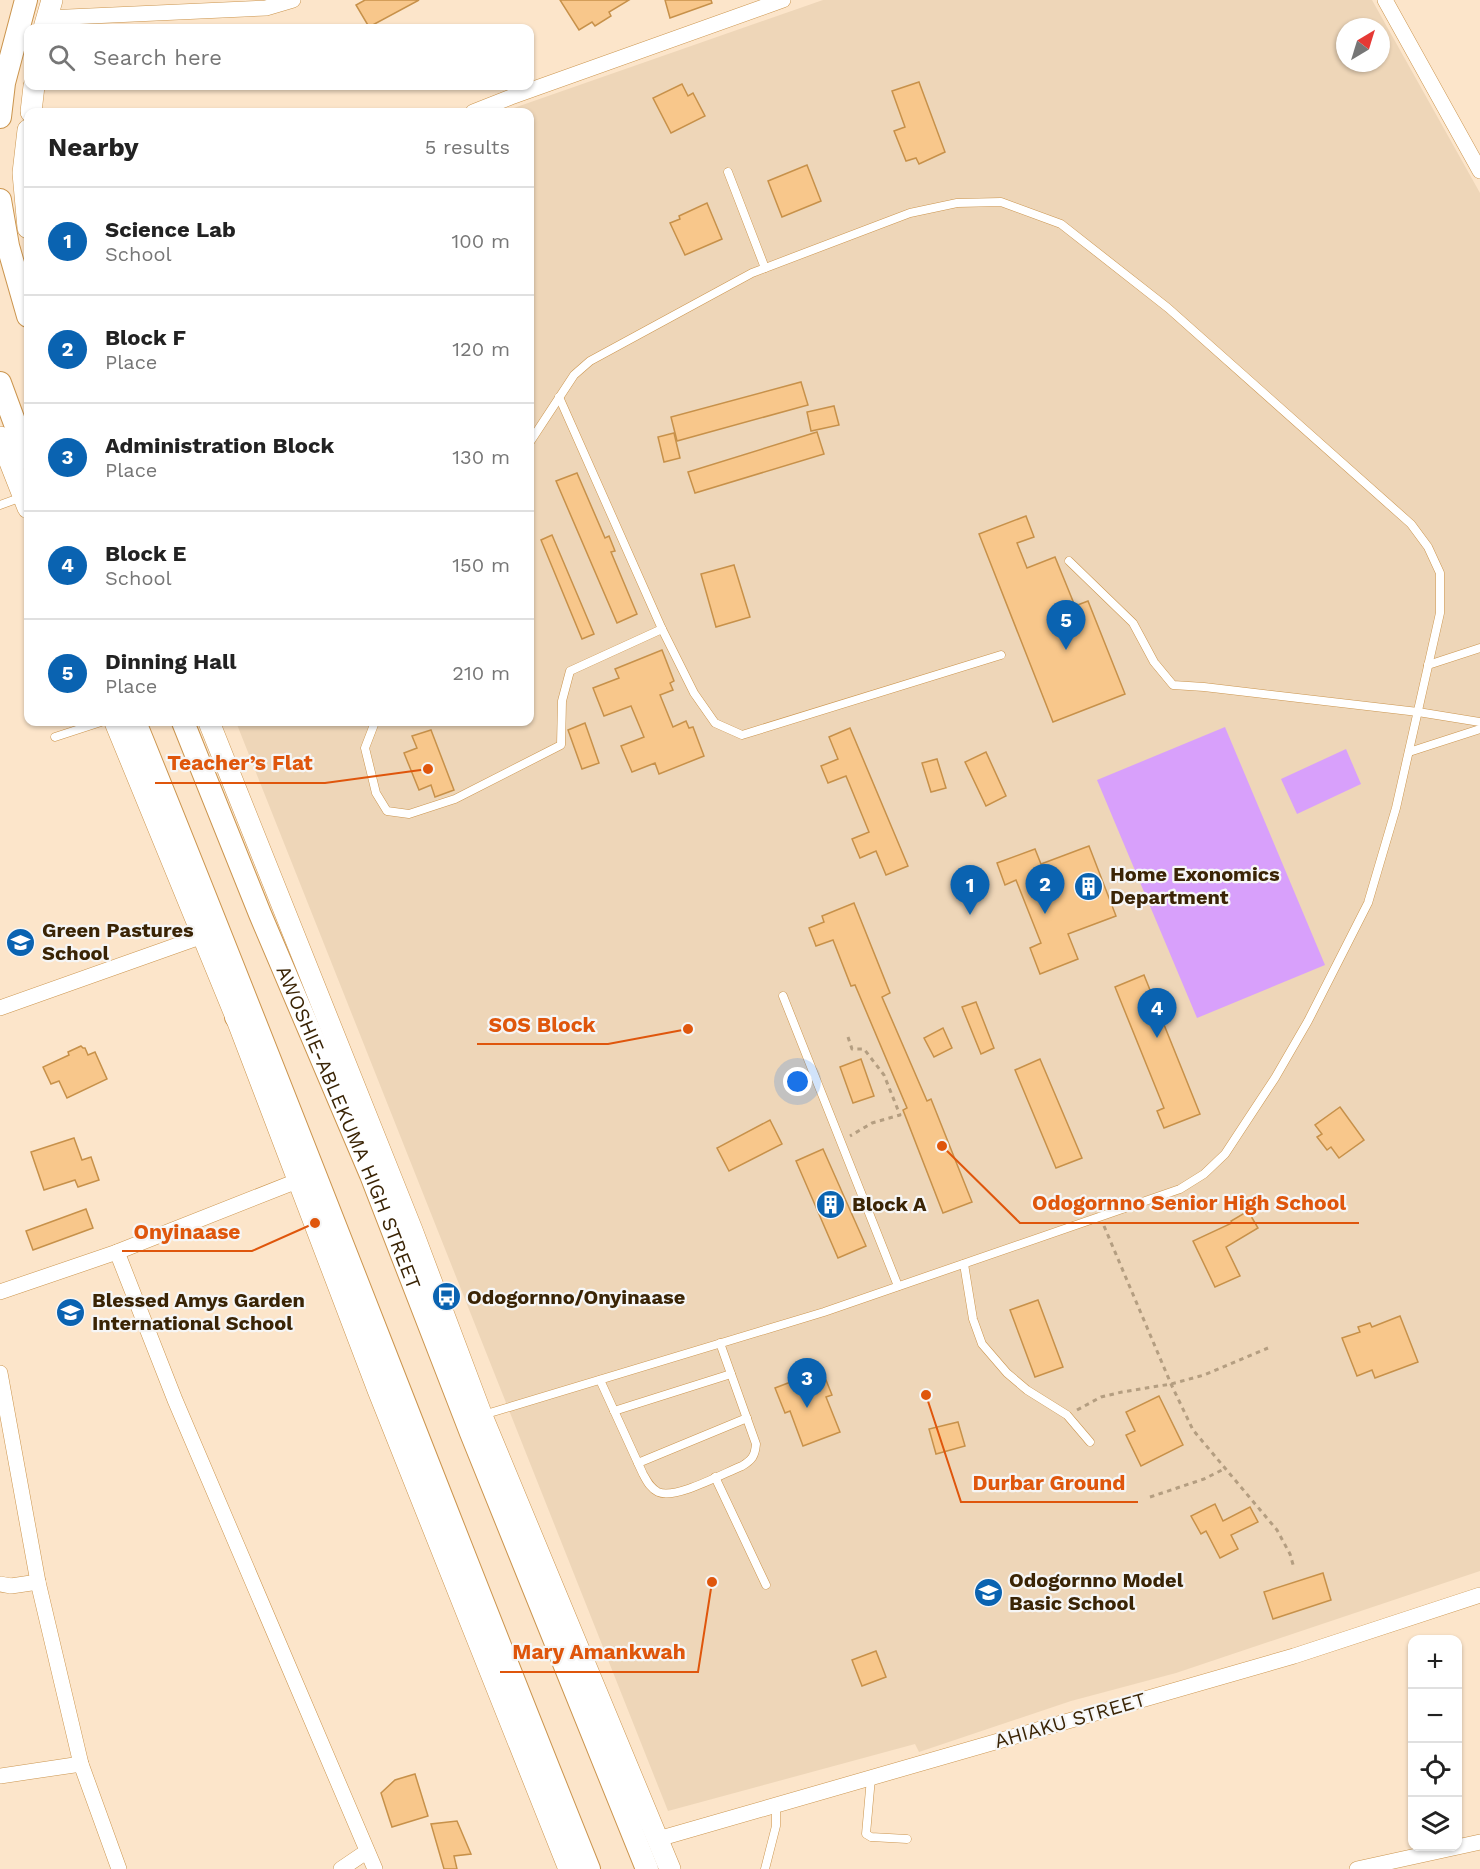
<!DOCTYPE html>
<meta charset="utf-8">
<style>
:root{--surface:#fff;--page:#f6f6f6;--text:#222;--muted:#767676;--line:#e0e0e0;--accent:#0a63b1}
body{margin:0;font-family:"Work Sans",sans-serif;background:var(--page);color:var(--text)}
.controls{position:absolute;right:18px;bottom:18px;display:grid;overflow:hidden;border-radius:12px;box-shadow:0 2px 4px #0004}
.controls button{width:54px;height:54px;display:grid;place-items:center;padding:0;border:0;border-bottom:2px solid var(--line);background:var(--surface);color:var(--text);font:30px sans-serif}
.compass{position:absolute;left:1336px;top:18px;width:54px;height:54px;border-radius:50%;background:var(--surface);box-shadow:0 2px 4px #0004;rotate:38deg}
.you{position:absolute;left:798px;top:1082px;width:21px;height:21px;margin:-15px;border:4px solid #fff;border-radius:50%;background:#1a73e8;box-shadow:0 0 0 9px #1a73e833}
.badge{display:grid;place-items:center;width:39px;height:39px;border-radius:50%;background:var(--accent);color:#fff;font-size:20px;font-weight:700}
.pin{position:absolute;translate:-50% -50px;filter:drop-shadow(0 2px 3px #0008)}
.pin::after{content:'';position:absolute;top:32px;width:21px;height:18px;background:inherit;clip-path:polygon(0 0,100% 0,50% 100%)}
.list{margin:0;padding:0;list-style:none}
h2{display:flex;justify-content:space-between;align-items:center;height:78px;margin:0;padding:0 24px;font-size:26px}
h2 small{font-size:20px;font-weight:400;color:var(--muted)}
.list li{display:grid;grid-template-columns:39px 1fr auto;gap:18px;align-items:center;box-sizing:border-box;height:108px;padding:0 24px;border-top:2px solid var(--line)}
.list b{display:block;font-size:22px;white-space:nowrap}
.list p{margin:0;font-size:20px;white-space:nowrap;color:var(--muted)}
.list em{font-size:20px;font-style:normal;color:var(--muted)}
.icon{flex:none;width:33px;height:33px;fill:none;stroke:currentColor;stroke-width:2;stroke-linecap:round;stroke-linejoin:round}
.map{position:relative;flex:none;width:1480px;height:1869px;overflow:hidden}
.search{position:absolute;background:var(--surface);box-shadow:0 2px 4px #0004;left:24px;top:24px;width:510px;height:66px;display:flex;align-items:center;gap:15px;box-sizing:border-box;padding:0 21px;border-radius:12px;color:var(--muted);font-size:22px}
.panel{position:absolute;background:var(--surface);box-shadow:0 2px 4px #0004;left:24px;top:108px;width:510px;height:618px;border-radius:12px}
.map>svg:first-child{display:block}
.built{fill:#eed6b8;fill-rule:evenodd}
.green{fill:#d8a0fb}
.building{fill:#f8c78b;stroke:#c7914a;stroke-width:1.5}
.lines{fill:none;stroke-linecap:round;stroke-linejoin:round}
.lane-casing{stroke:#cb954e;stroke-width:9}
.street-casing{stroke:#cb954e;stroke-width:16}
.secondary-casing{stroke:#cb954e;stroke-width:22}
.primary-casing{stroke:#cb954e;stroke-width:24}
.path{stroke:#b49e81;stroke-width:3;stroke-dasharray:4.5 4.5;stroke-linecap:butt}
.lane{stroke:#fff;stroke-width:8}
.street{stroke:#fff;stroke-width:15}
.secondary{stroke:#fff;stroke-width:21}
.primary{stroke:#fff;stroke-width:22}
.labels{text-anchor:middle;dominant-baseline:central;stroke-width:4.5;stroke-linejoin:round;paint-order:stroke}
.poi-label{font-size:20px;font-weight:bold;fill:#3a2405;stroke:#f6f6f6;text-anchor:start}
.street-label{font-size:20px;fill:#3a2405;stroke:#f6f6f6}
.leader{fill:none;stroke:#df560c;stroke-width:2}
.callout-dot{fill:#df560c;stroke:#f6f6f6;stroke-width:2}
.callout-label{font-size:21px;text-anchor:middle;font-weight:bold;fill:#df560c;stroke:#f6f6f6;stroke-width:4.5;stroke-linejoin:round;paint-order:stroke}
</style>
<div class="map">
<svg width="1480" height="1869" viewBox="0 0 1480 1869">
<rect width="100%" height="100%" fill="#fce5ca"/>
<path class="built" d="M823 0H1372L1480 193V1571L1176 1673 1071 1701 919 1752 915 1744 668 1811 236 722H530V112H502ZM1345 27H1381V63H1345Z"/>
<g class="green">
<path d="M1225 727 1325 965 1197 1018 1097 780Z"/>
<path d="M1346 749 1361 784 1297 814 1281 779Z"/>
</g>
<g class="building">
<path d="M365 0H419L369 27 356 5Z"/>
<path d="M560 0H629L609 12 611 16 595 26 592 22 579 30Z"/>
<path d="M665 0H711L712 3 670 18Z"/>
<path d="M919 82 945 152 919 164 916 158 906 161 894 131 905 127 892 91Z"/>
<path d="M682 84 688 96 693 93 705 116 671 133 653 98Z"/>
<path d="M807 165 821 201 782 217 768 181Z"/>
<path d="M707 203 722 239 685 255 670 223 680 219 679 216Z"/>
<path d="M801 382 808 405 677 441 671 417Z"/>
<path d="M834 406 839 425 811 431 807 412Z"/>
<path d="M817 432 824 454 695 493 688 472Z"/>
<path d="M674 433 680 458 664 462 658 437Z"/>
<path d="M577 473 605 538 609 536 615 551 611 552 637 614 617 623 556 481Z"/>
<path d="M1026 516 1034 537 1017 543 1027 568 1055 557 1075 606 1088 601 1125 694 1053 722 979 534Z"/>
<path d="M552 535 594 634 582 639 541 540Z"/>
<path d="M734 565 750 617 716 627 701 574Z"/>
<path d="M662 650 674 681 670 683 673 690 660 695 673 727 686 721 689 728 693 727 704 756 659 774 655 763 632 772 621 746 644 737 631 706 604 716 593 688 619 678 615 669Z"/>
<path d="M585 723 599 763 582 769 568 730Z"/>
<path d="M850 728 908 866 886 875 876 851 860 858 852 839 869 832 846 776 828 783 821 766 838 759 829 737Z"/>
<path d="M431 730 454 790 435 797 431 785 419 790 404 753 417 748 412 736Z"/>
<path d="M986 752 1006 796 986 806 965 762Z"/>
<path d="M937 759 946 788 931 792 922 763Z"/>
<path d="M1089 846 1116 916 1068 934 1078 959 1040 974 1030 948 1041 943 1016 880 1005 885 997 863 1035 849 1041 864Z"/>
<path d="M854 903 890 993 882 997 927 1101 931 1099 972 1202 943 1213 903 1110 907 1108 855 985 851 986 833 940 816 946 809 928 824 922 822 916Z"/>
<path d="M1144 975 1200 1114 1164 1128 1157 1111 1164 1108 1115 987Z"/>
<path d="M976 1002 994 1048 981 1054 962 1007Z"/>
<path d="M943 1028 952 1048 934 1057 924 1038Z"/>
<path d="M81 1046 83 1048H85L88 1055 95 1052 107 1079 67 1098 59 1081 51 1084 43 1067 69 1055 68 1052Z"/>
<path d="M861 1059 874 1096 853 1103 840 1067Z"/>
<path d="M1040 1059 1082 1158 1056 1168 1015 1070Z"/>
<path d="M1340 1107 1364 1140 1339 1158 1331 1147 1327 1150 1317 1137 1322 1134 1315 1125Z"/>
<path d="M770 1120 782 1144 729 1171 717 1148Z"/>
<path d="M74 1138 82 1160 91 1157 99 1180 78 1187 75 1180 44 1190 31 1152Z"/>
<path d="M823 1149 866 1246 838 1258 796 1161Z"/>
<path d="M86 1209 93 1228 33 1250 26 1231Z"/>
<path d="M1248 1211 1258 1228 1226 1247 1240 1276 1215 1287 1193 1241 1232 1223 1231 1221Z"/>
<path d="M1038 1300 1063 1367 1035 1377 1010 1310Z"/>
<path d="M1400 1316 1418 1362 1375 1378 1372 1370 1357 1376 1342 1338 1360 1332 1358 1327 1370 1323 1372 1327Z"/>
<path d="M822 1370 832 1395 826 1397 840 1432 803 1446 790 1411 785 1413 775 1388Z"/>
<path d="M1159 1396 1183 1445 1141 1466 1126 1435 1135 1431 1126 1412Z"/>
<path d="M958 1422 965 1446 936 1454 929 1429Z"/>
<path d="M1215 1504 1223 1521 1250 1507 1258 1522 1231 1535 1238 1549 1220 1558 1206 1531 1201 1534 1191 1516Z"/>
<path d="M1323 1573 1331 1600 1273 1619 1264 1592Z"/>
<path d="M876 1651 886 1677 862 1686 852 1660Z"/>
<path d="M415 1774 428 1816 392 1827 381 1793 395 1780Z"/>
<path d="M457 1821 471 1854 454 1856 457 1869H444L431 1824Z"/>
</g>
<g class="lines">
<defs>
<g id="lane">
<path d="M728 172 765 268"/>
<path d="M559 397 662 629 694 693 715 723 742 735 1001 655"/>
<path d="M0 505 22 497"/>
<path d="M1069 561 1133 623 1154 662 1173 685 1204 687 1418 712 1480 722"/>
<path d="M1428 665 1480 648"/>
<path d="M375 722 365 748 376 793 387 811 409 814 455 799 561 745 562 701 570 671 662 629"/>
<path d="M55 737 101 722"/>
<path d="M1409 752 1480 729"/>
<path d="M783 996 898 1286"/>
<path d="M964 1264 973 1319 982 1344 1007 1373 1027 1390 1067 1415 1090 1442"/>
<path d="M600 1380 643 1474C647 1481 650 1488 658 1492 675 1500 724 1473 742 1466 752 1460 755 1456 756 1444L720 1343"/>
<path d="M614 1411 731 1374"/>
<path d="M483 1415 824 1312 1180 1189 1204 1174 1225 1154 1246 1122 1275 1078 1308 1021 1368 903 1396 808 1440 613V573L1428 547 1411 524 1168 308 1061 224 1001 202 957 203 910 213 752 273 590 361 574 375 530 442"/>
<path d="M638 1463 747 1418"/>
<path d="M715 1477 766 1585"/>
<path d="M871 1778 866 1834 871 1837 907 1839"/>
<path d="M765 1869 776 1826V1804"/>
</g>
<g id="street">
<path d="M1385 0 1480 171"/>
<path d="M46 18 266 8 293 0"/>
<path d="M473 112 511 97 783 0"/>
<path d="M0 1008 203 936"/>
<path d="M117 1252 175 1400 375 1869"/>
<path d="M0 1292 117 1252 297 1181"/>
<path d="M0 1373 38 1582 81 1764 119 1869"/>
<path d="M0 1584 11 1586 38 1582"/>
<path d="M0 1776 81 1764"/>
<path d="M658 1839 1294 1656 1480 1595"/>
<path d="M341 1869 366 1852"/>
<path d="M1357 1869 1480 1842"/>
</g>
<g id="secondary">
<path d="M44 28 52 0"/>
<path d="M31 112 34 86"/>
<path d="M28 130 23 173 28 228"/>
<path d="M0 437 28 508"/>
<path d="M115 722 236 1017 378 1390 569 1869"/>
<path d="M209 722 412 1230 482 1416 670 1869"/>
</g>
<g id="primary">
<path d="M0 117 4 83 26 0"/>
<path d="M0 200 8 246 28 316"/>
<path d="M0 383 28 459"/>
<path d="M135 722C290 1103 435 1487 589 1869"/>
<path id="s1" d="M183 722 260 914 371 1175 471 1433 647 1869"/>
<path d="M235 981 236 1017"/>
</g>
</defs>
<use href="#lane" class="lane-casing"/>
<use href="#street" class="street-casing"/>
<use href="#secondary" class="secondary-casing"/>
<use href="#primary" class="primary-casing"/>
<g class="path">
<path d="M848 1037 852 1049H864L884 1075 900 1115 872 1123 850 1136"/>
<path d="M1104 1226 1171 1384 1193 1430 1277 1530 1290 1554 1294 1568"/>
<path d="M1077 1410 1101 1397 1122 1392 1171 1384 1204 1375 1268 1348"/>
<path d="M1150 1497 1204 1479 1224 1469"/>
</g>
<use href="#lane" class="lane"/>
<use href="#street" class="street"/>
<use href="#secondary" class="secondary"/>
<use href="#primary" class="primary"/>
</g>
<defs>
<symbol id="building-disc" viewBox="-11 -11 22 22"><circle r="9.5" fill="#0a63b1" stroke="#f6f6f6"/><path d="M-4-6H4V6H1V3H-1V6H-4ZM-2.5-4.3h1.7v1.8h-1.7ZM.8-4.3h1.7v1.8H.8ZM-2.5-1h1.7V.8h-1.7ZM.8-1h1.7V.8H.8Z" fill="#fff"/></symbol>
<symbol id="school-disc" viewBox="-11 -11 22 22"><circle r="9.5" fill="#0a63b1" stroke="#f6f6f6"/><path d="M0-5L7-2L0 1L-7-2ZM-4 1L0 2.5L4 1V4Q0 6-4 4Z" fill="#fff"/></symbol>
<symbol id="bus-disc" viewBox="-11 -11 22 22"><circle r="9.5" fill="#0a63b1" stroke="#f6f6f6"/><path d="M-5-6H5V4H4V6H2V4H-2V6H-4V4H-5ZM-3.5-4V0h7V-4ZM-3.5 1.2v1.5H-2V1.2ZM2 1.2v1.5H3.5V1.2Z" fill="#fff"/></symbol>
</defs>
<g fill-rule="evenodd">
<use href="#building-disc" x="1072" y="870" width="33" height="33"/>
<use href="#school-disc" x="4" y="926" width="33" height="33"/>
<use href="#building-disc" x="814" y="1188" width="33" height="33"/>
<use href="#bus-disc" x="430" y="1280" width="33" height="33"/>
<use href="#school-disc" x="54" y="1296" width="33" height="33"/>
<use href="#school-disc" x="972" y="1576" width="33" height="33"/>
</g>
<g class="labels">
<g class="poi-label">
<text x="1110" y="874">Home Exonomics<tspan x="1110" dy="23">Department</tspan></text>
<text x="42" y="930">Green Pastures<tspan x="42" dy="23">School</tspan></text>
<text x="852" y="1204">Block A</text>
<text x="467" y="1297">Odogornno/Onyinaase</text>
<text x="92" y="1300">Blessed Amys Garden<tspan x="92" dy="23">International School</tspan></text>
<text x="1009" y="1580">Odogornno Model<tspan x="1009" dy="23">Basic School</tspan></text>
</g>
<g class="street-label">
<text stroke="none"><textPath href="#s1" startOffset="438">AWOSHIE-ABLEKUMA HIGH STREET</textPath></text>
<text transform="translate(1070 1720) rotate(-16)">AHIAKU STREET</text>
</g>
</g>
<path class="leader" d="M428 769L325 783H155M688 1029L608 1044H477M942 1146L1020 1223H1359M315 1223L252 1251H122M926 1395L961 1502H1138M712 1582L698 1672H500"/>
<g class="callout-dot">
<circle cx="428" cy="769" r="6"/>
<circle cx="688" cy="1029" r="6"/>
<circle cx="942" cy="1146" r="6"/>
<circle cx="315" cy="1223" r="6"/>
<circle cx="926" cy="1395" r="6"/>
<circle cx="712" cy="1582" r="6"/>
</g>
<g class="callout-label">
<text x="240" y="770">Teacher’s Flat</text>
<text x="542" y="1032">SOS Block</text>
<text x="1189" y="1210">Odogornno Senior High School</text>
<text x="187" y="1239">Onyinaase</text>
<text x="1049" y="1490">Durbar Ground</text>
<text x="599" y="1659">Mary Amankwah</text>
</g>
</svg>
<div class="controls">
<button>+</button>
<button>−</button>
<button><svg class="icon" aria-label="locate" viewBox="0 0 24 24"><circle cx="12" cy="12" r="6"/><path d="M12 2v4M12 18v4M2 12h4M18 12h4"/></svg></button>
<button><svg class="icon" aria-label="layers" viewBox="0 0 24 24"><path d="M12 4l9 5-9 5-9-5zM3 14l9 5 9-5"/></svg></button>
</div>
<svg class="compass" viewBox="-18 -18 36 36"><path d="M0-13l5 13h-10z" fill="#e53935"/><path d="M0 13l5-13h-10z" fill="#767676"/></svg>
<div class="you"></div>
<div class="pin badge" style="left:970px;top:915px">1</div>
<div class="pin badge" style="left:1045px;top:914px">2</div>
<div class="pin badge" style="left:807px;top:1408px">3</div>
<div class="pin badge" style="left:1157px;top:1038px">4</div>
<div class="pin badge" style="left:1066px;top:650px">5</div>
<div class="search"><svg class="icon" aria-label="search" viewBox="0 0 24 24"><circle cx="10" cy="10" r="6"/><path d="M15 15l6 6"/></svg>Search here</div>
<section class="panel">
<h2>Nearby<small>5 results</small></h2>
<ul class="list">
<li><span class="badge">1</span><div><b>Science Lab</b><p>School</p></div><em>100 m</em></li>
<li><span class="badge">2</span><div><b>Block F</b><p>Place</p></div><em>120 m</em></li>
<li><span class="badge">3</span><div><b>Administration Block</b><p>Place</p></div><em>130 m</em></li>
<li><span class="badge">4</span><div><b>Block E</b><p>School</p></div><em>150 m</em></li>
<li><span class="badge">5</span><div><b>Dinning Hall</b><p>Place</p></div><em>210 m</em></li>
</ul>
</section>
</div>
